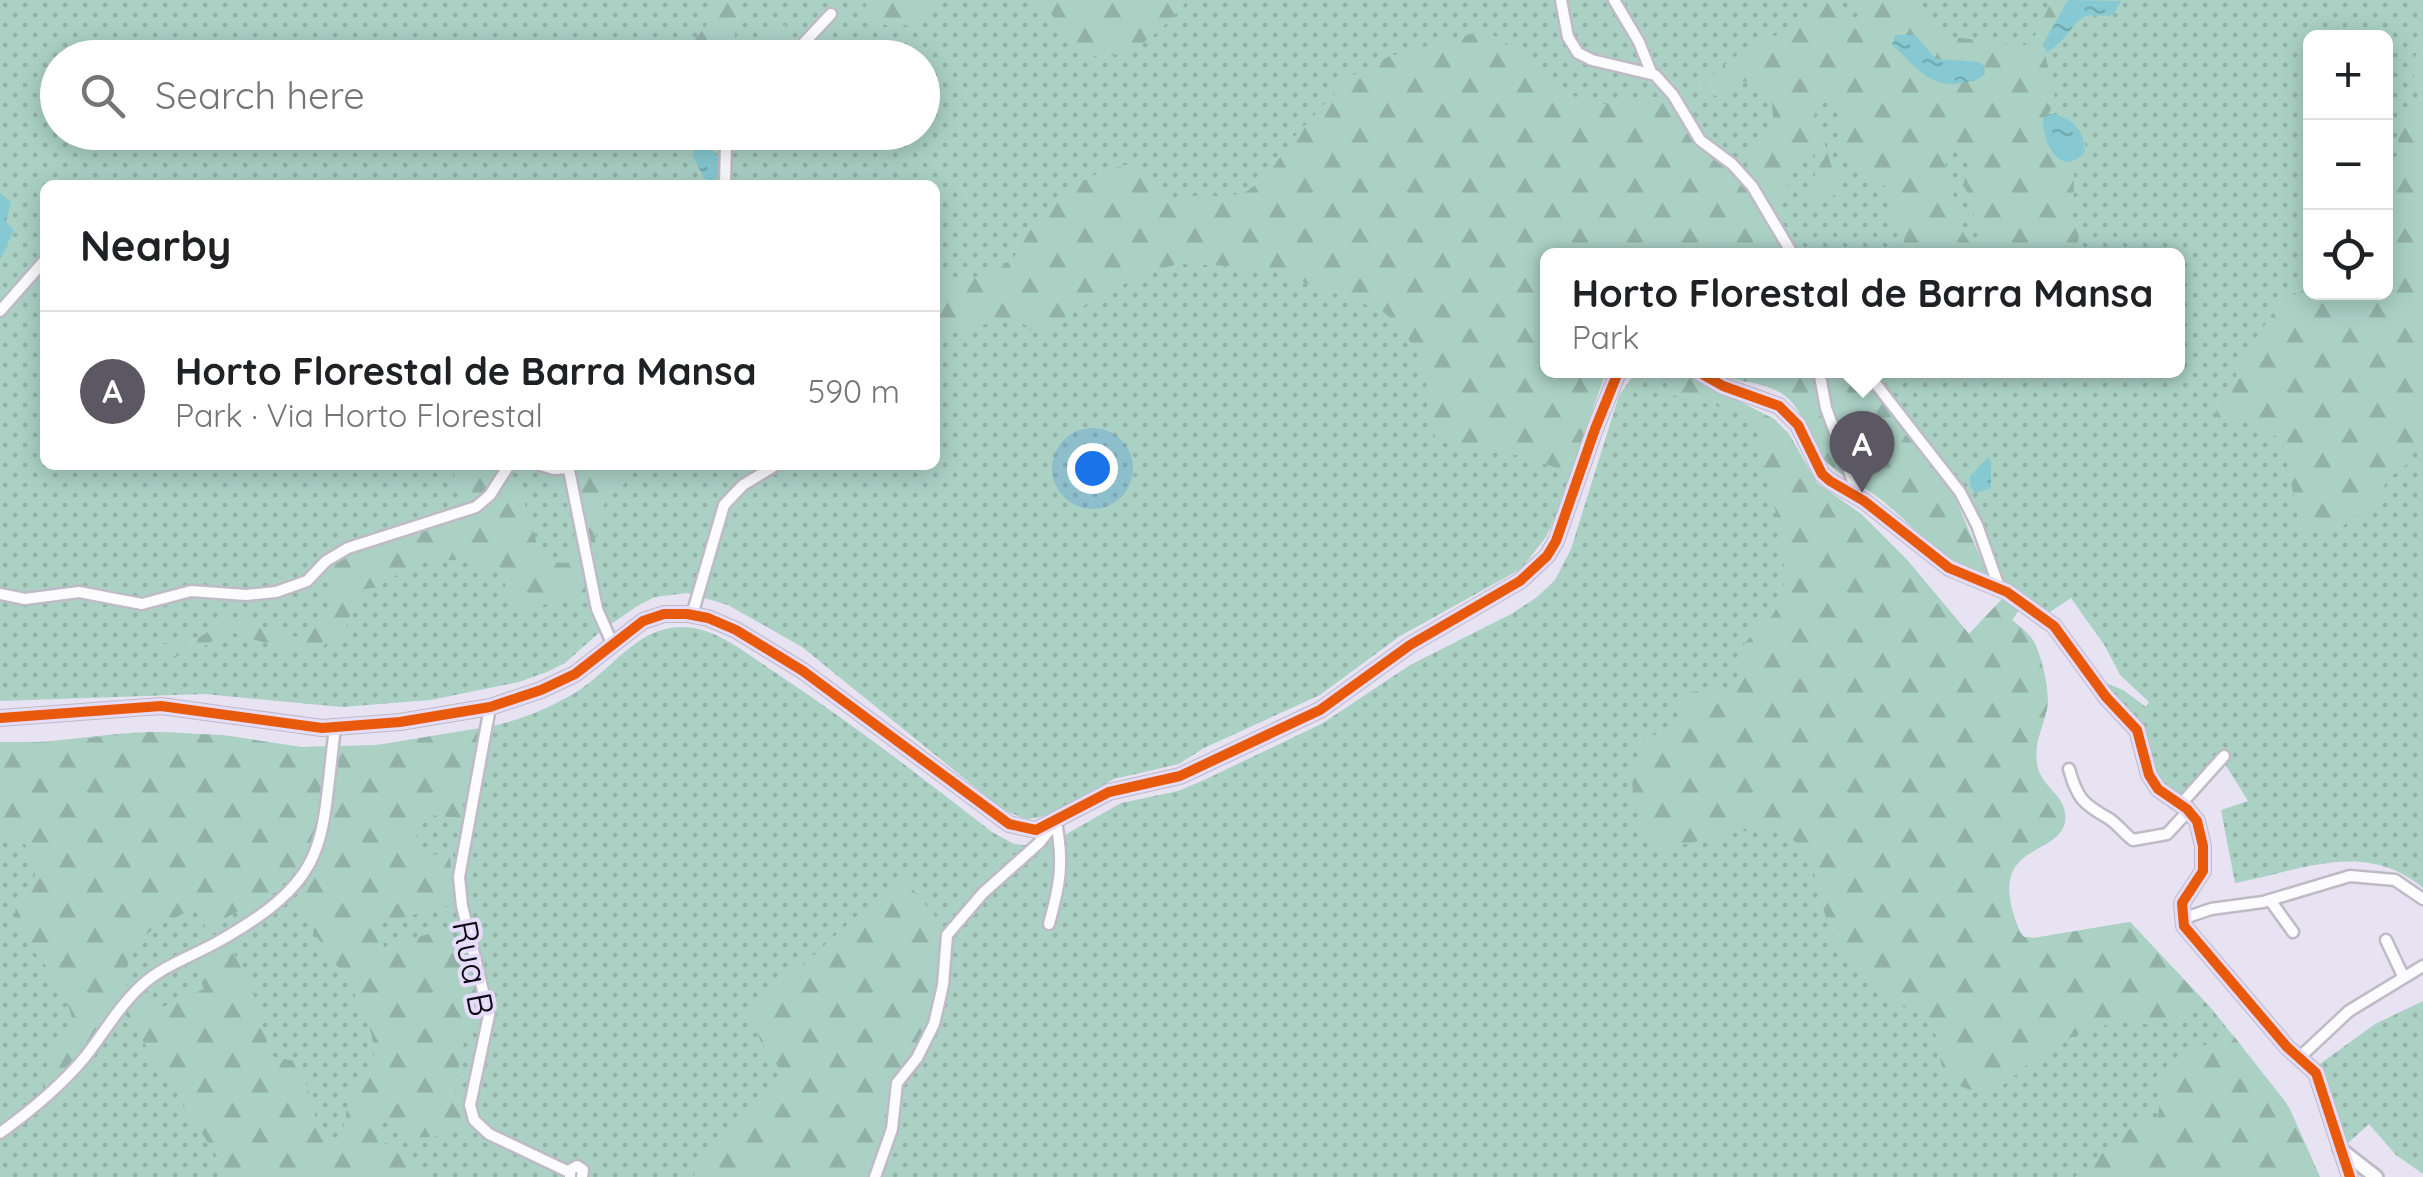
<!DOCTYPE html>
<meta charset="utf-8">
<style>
:root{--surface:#fff;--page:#f2f2f2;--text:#202124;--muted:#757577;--line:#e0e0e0;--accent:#5b5763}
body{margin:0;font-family:Quicksand,sans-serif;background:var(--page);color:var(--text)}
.controls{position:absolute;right:30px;top:30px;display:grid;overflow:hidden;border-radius:15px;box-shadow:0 5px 25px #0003}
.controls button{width:90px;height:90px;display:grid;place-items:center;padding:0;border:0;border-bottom:2px solid var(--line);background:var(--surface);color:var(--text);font:50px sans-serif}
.you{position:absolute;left:1092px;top:468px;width:35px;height:35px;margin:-25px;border:8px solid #fff;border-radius:50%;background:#1a73e8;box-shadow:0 0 0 15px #1a73e833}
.badge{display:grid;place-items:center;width:65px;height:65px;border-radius:50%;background:var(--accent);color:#fff;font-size:32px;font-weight:700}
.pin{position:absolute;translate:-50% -82px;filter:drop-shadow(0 2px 5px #0008)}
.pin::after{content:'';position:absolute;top:52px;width:35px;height:30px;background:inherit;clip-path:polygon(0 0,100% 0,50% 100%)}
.popup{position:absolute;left:1540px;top:248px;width:645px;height:130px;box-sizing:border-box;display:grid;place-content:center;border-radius:15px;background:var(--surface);filter:drop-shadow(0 2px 8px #0005);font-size:32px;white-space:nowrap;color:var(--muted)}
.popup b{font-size:38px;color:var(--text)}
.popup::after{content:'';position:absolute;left:50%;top:100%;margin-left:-20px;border:20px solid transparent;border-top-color:var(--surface)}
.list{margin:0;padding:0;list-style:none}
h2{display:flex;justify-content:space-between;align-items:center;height:130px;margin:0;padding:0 40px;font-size:42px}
h2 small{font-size:32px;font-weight:400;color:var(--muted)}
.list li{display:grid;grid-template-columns:65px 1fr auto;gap:30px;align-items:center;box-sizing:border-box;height:160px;padding:0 40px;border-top:2px solid var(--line)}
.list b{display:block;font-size:38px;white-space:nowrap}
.list p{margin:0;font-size:32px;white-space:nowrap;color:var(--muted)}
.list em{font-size:32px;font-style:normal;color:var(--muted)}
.icon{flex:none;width:55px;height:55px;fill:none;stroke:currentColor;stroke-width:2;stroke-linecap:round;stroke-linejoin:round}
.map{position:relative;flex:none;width:2423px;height:1177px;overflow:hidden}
.search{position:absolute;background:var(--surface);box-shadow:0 5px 25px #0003;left:40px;top:40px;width:900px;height:110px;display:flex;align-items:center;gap:25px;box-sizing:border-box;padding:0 35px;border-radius:55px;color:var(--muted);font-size:38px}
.panel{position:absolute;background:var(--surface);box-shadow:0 5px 25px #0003;left:40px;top:180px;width:900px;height:290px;border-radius:15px}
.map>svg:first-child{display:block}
.grass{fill:url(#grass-dots);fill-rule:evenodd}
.forest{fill:url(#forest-firs)}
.water{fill:url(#water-ripples)}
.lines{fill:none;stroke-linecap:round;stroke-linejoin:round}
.minor-casing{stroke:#bebac6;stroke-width:15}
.tertiary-casing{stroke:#bebac6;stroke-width:18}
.minor{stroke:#fcfbfd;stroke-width:10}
.tertiary{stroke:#fcfbfd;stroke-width:12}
.cycleway-casing{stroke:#e5dcfa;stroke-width:16}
.cycleway{stroke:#e8590c;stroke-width:10}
.labels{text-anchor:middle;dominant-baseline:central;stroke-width:8;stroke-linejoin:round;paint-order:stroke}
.street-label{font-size:35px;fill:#0f0b15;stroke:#e5dcfa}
</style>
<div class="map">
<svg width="2423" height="1177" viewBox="0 0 2423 1177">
<defs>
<pattern id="grass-dots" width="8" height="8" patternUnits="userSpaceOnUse" patternTransform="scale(2.5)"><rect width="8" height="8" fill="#abd1c5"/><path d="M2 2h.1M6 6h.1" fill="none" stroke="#92b2a8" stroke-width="1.8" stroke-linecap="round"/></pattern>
<pattern id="forest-firs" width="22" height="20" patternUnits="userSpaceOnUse" patternTransform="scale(2.5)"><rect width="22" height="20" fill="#abd1c5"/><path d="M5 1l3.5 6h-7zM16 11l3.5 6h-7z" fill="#92b2a8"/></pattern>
<pattern id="water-ripples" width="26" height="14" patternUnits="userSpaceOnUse" patternTransform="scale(2.5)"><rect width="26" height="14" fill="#86c9d2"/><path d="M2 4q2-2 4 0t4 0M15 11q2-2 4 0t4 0" fill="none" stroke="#72abb3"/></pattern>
</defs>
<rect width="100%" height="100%" fill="#e8e3f3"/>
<g class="grass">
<path d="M0 0H1556L1560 27 1572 52 1589 64 1641 74 1660 83 1701 147 1735 172 1788 255H1547V370L1606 371 1557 514 1546 537 1521 569 1400 636 1320 695 1204 748 1179 764 1114 779 1053 813 1036 818 1025 819 1002 809 802 647 728 605 687 593 655 597 639 605 601 631 565 663 547 672 519 682 431 700 342 707 204 694 0 701ZM58 58H922V132H58ZM45 185H935V465H45Z"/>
<path d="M1565 0H1612L1645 65C1587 60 1576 59 1565 0Z"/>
<path d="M1619 0H2423V888C2364 839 2301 871 2235 883L2221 810 2248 801 2220 756 2183 795C2136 774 2163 759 2143 729 2130 711 2112 698 2099 680L2123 690 2146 707 2149 702 2120 675 2105 646 2071 598 2047 614 2002 582 1982 527 1964 488 1874 371 2177 370V255H1799L1747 172 1708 142 1698 130 1670 83 1654 68ZM2310 38H2386V292H2310Z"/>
<path d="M1637 371H1680L1774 419 1789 434 1817 483 1861 514 1908 561 1969 634 2003 598 2020 608 2012 620C2020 627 2029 633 2034 642 2042 657 2050 692 2047 709 2042 730 2032 747 2038 769 2044 789 2068 797 2065 821 2059 859 1981 840 2020 932L2024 937 2034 938 2130 922 2211 1008 2285 1101 2320 1177H0V742C51 745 100 733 151 732 203 731 251 744 301 747 365 750 433 739 496 725 523 719 549 708 573 694 614 670 640 619 694 628 722 633 749 655 773 671 849 721 920 776 992 832L1014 844 1036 846 1063 836 1121 803 1178 791 1204 780 1323 723 1410 665 1513 613 1537 597 1555 580 1571 549 1619 395Z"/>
<path d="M2423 1001V1174L2396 1155 2369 1124 2345 1146 2317 1066 2375 1024Z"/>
</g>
<g class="forest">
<path d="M711 0H742L735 31 734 56 746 52 786 24 775 57H659L690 46 712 18Z"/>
<path d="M866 0H943C921 20 912 30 880 24L866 7Z"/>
<path d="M1026 0H1188C1160 32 1131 63 1086 55L1049 11Z"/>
<path d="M1821 0H1843L1840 12 1853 19 1860 15 1863 0H1918L1933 31 1939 35 2024 46 2036 34 2052 0H2068L2043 45 2056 102 2048 114C2068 113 2081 128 2086 147L2081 157 2069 163 2074 173 2073 218 2079 237 2075 254 1982 255 1979 252 1982 238 1973 227 1974 207 1964 186C1965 171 1970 161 1970 146L1954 150 1952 146 1944 152 1949 186 1961 211V229L1970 243 1969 254 1927 255 1915 250 1901 255 1905 236 1890 228 1893 209 1885 185 1875 187 1864 177 1860 165 1849 161 1837 131 1841 110 1828 96 1812 118 1822 134 1831 165 1843 183 1841 198 1838 199 1833 194 1817 206 1809 191 1816 172 1815 155 1805 148 1781 197 1765 199 1752 178 1750 152 1774 130 1772 104 1764 101 1760 86C1739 76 1735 86 1717 96L1712 95 1702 84 1744 49 1795 27 1798 29Z"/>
<path d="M1478 32 1493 35 1504 43 1582 102 1605 104 1669 95 1701 147 1749 187 1788 255H1547V370L1606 371 1570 474C1552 466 1535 459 1516 455 1489 451 1463 454 1438 439 1425 425 1428 412 1427 393 1426 360 1406 329 1381 310L1275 272 1237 266 1179 264 1154 270 1103 294 1048 328 1032 331 1018 319C989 321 964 332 935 330V284C959 278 988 279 1008 262 1021 252 1025 237 1034 224 1057 190 1098 168 1138 163L1152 188 1169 199 1202 195 1223 197 1246 192 1268 175 1293 138 1351 76 1390 56Z"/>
<path d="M2423 46V432C2414 448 2411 469 2390 476L2373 505 2344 525 2304 530 2300 528 2282 438 2264 433 2254 420 2246 417 2233 426 2229 416 2218 419 2216 412 2220 405 2225 403 2223 398 2232 392 2239 363 2282 300 2309 288 2310 292C2338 292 2360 303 2387 302L2386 168 2399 152 2397 118 2418 99C2418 80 2404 62 2423 46Z"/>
<path d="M1654 371H1680L1774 419 1789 434 1817 483 1861 514 1908 561 1969 634 2003 598 2020 608 2012 620C2020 627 2029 633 2034 642 2042 657 2050 692 2047 709 2042 730 2032 747 2038 769 2044 789 2068 797 2065 821 2059 859 1981 840 2020 932L2024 937 2034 938 2130 922 2205 1002C2189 1009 2167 1024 2149 1024 2144 1025 2139 1022 2134 1022 2103 1021 2066 1038 2041 1054 2020 1066 2004 1096 1977 1091 1925 1081 1950 1050 1929 1023 1920 1012 1908 1009 1898 1001 1875 983 1850 960 1834 936 1817 908 1821 860 1792 839 1753 812 1674 858 1652 845 1632 816 1623 771 1646 741 1653 732 1666 734 1673 726 1681 717 1682 701 1691 692L1724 689 1736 682 1743 646 1755 631 1774 614 1786 578 1778 520 1762 461 1758 420 1745 413 1672 395 1666 383Z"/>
<path d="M1708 371H1858L1951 488 1989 578C1930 556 1918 526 1872 493 1855 482 1835 473 1822 457 1807 438 1803 406 1781 393 1759 380 1730 382 1708 371Z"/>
<path d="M455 465H505L483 496 461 508 463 484 454 477Z"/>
<path d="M570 465H634L626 482 605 502 595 539 598 568 595 580Z"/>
<path d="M566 471 591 589 569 602 541 605 517 612 508 604 504 576 500 567 486 568 469 558C433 567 440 544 400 573 392 579 386 577 381 587L364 589 351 611 344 633 328 641 318 651H289L231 632H224C203 648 180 667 155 648L158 644 189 643 230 619C246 622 291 641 302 636 304 635 323 612 329 606L334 564 344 553 462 515 511 476 518 481 540 554 550 562 567 563 573 557 575 527 568 513 566 495C560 486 547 488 552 474Z"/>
<path d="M480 728 460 818 420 814 414 851 450 857 454 904 378 924 384 947 445 929 449 940 464 935 484 1023 468 1024 453 1093 467 1097 472 1127 442 1136 411 1138 380 1118 376 1139 419 1161V1177H230L125 1013 147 990 156 1010 204 989 194 964 229 943 252 990 269 1048 274 1057C281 1059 293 1059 298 1064 309 1074 308 1121 331 1139L340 1136C347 1124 345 1111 349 1098 353 1083 372 1079 374 1060 378 1010 319 942 292 902 334 854 332 806 338 746L377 745Z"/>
<path d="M151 732 223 735 302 747 328 746C325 771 325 800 319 824 306 879 251 905 206 928L194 908C150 932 123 935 127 992L70 1069 42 1095 48 1060 73 1023C70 1004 57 981 46 966 31 946 11 933 16 905 35 874 43 882 25 844L0 837V742H48Z"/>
<path d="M901 875 943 926 934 1008 919 1047 894 1080 888 1127 869 1177H693C714 1136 762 1117 783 1074L760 1040 752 1012Z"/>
<path d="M2233 1035 2290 1109 2320 1177H2075L2132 1127 2158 1117 2160 1100 2155 1078C2172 1054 2207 1045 2233 1035Z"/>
</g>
<g class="water">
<path d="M2068 0 2121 1 2113 15C2104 17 2095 14 2086 16 2074 20 2065 43 2047 52L2043 44Z"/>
<path d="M1895 35H1915L1936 59 1979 62 1984 66 1985 74C1977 81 1972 81 1962 83 1927 89 1916 65 1892 45Z"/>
<path d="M2052 114C2071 116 2087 133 2084 153 2059 179 2042 141 2043 118Z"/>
<path d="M700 143C717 150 728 165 714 181L705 179 694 159V146Z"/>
<path d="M0 193 11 202 6 222 14 230 0 260Z"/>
<path d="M1988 457 1991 462V488L1975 493 1970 485V476Z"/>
</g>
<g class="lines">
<defs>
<g id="minor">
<path d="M1561 0 1568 37 1578 53 1592 60 1655 75 1673 95 1700 140 1732 164 1752 186 1793 255"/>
<path d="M1614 0 1639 42 1651 72"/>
<path d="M790 58 831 14"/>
<path d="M747 132 756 140 762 138 765 132"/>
<path d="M725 185 726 141 731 132"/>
<path d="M0 311 45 260"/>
<path d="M1865 370 1960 492 1977 525 1999 587"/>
<path d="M1820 376 1826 408 1859 498"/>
<path d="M540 465 554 469 568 468"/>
<path d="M568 465 597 609 612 643"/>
<path d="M0 594 25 599 79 592 142 604 191 591 246 595 276 592 307 581 326 561 348 548 476 507 490 495 509 465"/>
<path d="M692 615 724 505 743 485 776 465"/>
<path d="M490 707 459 877 462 906 489 1015 470 1105 474 1120 489 1134 569 1172"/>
<path d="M2069 769C2077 798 2083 804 2108 818 2118 824 2124 834 2133 840L2167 834 2189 810"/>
<path d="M2181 804 2224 756"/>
<path d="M2270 900 2293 932"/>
<path d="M2182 919 2211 909 2263 902 2350 876 2395 880 2423 899"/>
<path d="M1049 924C1060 884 1064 863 1056 822"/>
<path d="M2386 940 2403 976"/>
<path d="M2300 1057 2349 1011 2423 966"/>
<path d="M0 1133C32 1110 60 1087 85 1057 104 1033 119 1006 142 985 164 965 195 955 221 940 333 876 320 843 335 728"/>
<path d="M570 1176V1170L577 1166 583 1170 582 1177"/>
<path d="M875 1177 892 1129 897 1083 917 1058 934 1024 943 985 947 935 983 893 1039 843 1056 822"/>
</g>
<g id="tertiary">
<path d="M1695 370 1723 386 1779 406 1798 425 1822 474 1830 481 1864 501 1949 568 2007 592 2054 626 2106 697 2137 730 2149 775 2158 789 2187 809 2197 821 2203 846V871L2182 903 2184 926 2287 1047 2316 1073 2350 1177"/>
<path d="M0 718 161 706 322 728 400 722 490 707 541 690 575 674 643 621 664 614H687L708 618 736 630 803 671 1009 824 1036 830 1109 792 1180 776 1320 710 1410 645 1520 581 1547 556 1556 541 1595 429 1619 370"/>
<path d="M2340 1149 2376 1177"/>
</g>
</defs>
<use href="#minor" class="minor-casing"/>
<use href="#tertiary" class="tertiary-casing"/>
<use href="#minor" class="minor"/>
<use href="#tertiary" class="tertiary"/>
<defs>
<g id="cycleway">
<path d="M1695 370 1723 386 1779 406 1798 425 1822 474 1830 481 1864 501 1949 568 2007 592 2054 626 2106 697 2137 730 2149 775 2158 789 2187 809 2197 821 2203 846V871L2182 903 2184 926 2287 1047 2316 1073 2350 1177"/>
<path d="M0 718 161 706 322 728 400 722 490 707 541 690 575 674 643 621 664 614H687L708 618 736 630 803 671 1009 824 1036 830 1109 792 1180 776 1320 710 1410 645 1520 581 1547 556 1556 541 1595 429 1619 370"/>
</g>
</defs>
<use href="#cycleway" class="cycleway-casing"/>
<use href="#cycleway" class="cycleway"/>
</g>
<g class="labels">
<g class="street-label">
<text transform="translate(474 968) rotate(79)">Rua B</text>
</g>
</g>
</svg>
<div class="controls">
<button>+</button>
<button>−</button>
<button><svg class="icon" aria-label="locate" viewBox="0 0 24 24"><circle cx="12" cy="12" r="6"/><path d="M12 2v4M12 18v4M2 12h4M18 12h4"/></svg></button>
</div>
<div class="you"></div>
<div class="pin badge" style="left:1862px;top:493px">A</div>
<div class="popup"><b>Horto Florestal de Barra Mansa</b>Park</div>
<div class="search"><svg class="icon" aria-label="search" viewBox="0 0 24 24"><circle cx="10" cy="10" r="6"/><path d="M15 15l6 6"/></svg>Search here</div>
<section class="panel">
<h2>Nearby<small></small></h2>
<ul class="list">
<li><span class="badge">A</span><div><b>Horto Florestal de Barra Mansa</b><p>Park · Via Horto Florestal</p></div><em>590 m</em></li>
</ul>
</section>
</div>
